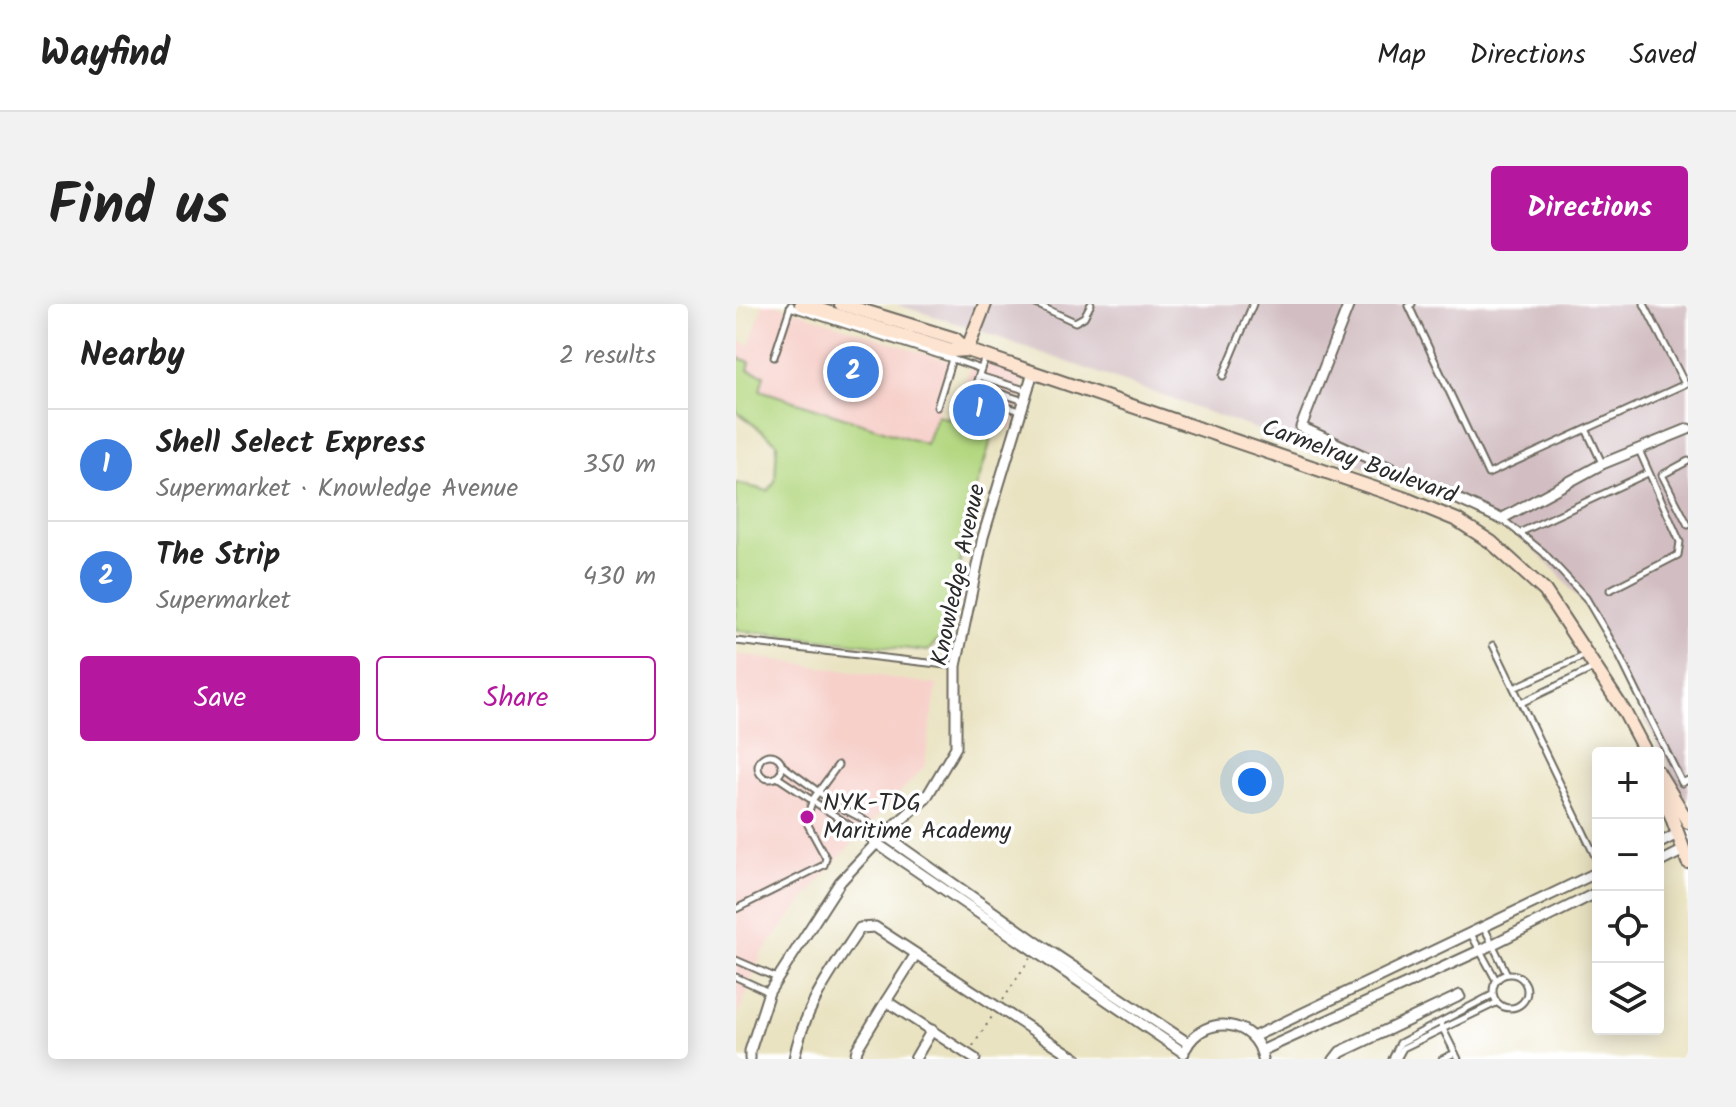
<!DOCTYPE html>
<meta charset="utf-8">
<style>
:root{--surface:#fff;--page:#f2f2f2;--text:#222;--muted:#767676;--line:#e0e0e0;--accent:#b5179e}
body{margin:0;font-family:Kalam,sans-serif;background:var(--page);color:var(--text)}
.controls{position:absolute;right:24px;bottom:24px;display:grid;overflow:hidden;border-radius:8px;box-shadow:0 4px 20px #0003}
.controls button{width:72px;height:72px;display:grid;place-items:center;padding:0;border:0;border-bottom:2px solid var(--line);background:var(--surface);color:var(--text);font:40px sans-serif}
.you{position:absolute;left:516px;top:478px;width:28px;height:28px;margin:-20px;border:6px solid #fff;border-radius:50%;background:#1a73e8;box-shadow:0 0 0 12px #1a73e833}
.badge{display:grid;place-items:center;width:52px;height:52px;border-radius:50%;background:var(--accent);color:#fff;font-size:26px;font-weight:700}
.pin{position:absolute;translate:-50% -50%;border:4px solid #fff;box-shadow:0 2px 8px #0006}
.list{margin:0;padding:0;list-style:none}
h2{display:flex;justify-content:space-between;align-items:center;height:104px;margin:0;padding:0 32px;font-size:34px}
h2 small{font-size:26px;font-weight:400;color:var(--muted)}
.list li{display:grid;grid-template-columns:52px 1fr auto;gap:24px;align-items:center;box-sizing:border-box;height:112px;padding:0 32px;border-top:2px solid var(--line)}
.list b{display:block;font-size:30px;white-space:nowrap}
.list p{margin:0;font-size:26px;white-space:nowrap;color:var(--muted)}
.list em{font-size:26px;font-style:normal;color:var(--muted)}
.actions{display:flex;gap:16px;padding:24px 32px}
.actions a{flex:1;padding:18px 0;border:2px solid var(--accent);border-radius:8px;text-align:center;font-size:28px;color:var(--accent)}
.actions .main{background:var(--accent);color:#fff}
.icon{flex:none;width:44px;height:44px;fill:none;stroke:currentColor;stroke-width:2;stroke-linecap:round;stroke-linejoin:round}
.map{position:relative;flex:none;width:952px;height:755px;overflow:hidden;border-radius:8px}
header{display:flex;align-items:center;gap:48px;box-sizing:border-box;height:112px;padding:0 40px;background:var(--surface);border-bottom:2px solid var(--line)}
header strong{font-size:38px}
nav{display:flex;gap:44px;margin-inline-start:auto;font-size:28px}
.intro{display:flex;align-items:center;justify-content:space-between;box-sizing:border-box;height:192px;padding:0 48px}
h1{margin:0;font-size:56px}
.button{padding:20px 36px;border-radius:8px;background:var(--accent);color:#fff;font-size:28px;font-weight:700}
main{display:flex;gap:48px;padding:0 48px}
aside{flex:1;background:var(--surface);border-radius:8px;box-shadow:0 4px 20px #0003}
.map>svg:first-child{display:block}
.built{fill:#f7d0ca}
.industrial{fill:#d2bec2}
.green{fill:#b3d780;stroke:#6f8156;stroke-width:2}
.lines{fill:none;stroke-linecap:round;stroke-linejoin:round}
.lane-casing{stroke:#6e6b60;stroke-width:9}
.street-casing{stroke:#6e6b60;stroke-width:13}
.secondary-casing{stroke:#6e6b60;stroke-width:16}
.path{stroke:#6e6b60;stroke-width:2;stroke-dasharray:2 6;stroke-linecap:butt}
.lane{stroke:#fff;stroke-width:5}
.street{stroke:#fff;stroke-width:9}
.secondary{stroke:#fde4d1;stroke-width:12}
.poi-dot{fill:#b5179e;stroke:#fff;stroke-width:3}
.labels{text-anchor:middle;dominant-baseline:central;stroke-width:7;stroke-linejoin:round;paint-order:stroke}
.street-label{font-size:24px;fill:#2b2b2b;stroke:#fff}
.poi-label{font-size:24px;fill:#2b2b2b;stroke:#fff;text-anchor:start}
</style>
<header>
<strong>Wayfind</strong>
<nav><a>Map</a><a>Directions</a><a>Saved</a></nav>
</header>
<div class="intro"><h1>Find us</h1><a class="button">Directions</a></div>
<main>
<aside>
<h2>Nearby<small>2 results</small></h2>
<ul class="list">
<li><span class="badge" style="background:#3f7fe0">1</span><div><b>Shell Select Express</b><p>Supermarket · Knowledge Avenue</p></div><em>350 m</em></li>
<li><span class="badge" style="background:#3f7fe0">2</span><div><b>The Strip</b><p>Supermarket</p></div><em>430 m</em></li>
</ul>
<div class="actions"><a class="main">Save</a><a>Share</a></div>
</aside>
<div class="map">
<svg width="952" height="755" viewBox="0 0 952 755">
<rect width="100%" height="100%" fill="#fff"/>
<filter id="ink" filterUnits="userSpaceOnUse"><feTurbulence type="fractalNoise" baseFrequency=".0125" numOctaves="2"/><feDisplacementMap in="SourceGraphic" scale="16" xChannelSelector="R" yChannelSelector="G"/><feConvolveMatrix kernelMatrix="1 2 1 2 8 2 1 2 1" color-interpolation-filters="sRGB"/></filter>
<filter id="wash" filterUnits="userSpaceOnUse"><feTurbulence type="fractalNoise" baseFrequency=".006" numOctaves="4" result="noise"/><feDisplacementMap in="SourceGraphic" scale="32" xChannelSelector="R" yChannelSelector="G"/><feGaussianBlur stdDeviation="1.8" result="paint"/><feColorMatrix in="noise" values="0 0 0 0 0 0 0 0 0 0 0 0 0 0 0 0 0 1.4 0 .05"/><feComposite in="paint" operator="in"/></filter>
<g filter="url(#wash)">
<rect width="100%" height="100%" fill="#eae3c2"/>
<g class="built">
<path d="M27 0H38L218 59 191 140 24 85 12 66 14 58 0 53V36L14 41Z"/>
<path d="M237 53 280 66 286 77 287 86 276 125 221 107Z"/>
<path d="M0 350 201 381 188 463 95 562 26 649 0 716Z"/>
</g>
<path class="industrial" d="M159 0H952V496L948 494 858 314 820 267 798 246 768 223 730 200 239 25Z"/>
<path class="green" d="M0 53 14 58 12 66 28 71 24 86 190 140 201 111 214 115 217 106 260 120 228 224 217 320 192 347 0 326V179L32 187 39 177 41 139 0 107Z"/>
</g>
<g filter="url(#ink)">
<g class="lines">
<defs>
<g id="lane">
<path d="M300 0 339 18 348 13 355 0"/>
<path d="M676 0 673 2 752 170 949 80 908 0"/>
<path d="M54 3 216 55 201 103"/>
<path d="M38 53 55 1"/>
<path d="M249 53 236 91 284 107"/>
<path d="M216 55 245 65"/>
<path d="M243 72 292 87"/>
<path d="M487 72 517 0"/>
<path d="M240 81 288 97"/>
<path d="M851 127 866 159"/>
<path d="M952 157 926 171 952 221"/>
<path d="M766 215 807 248 850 294 880 345 946 479 952 476"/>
<path d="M783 229 912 169"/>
<path d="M874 286 942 251 944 238 903 146"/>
<path d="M0 337 219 362"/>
<path d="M757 341 860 554"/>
<path d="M778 384 850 351"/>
<path d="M785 399 858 364"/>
<circle cx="34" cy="463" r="12"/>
<path d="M47 462 102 502 125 514 148 530"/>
<path d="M41 473 140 539"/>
<path d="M0 605 88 561 90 554 72 521V510L77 495 102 461"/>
<path d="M748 623 771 670"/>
<path d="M735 630 760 676"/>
<path d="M0 656 41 674"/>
<circle cx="774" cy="687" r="17"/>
<path d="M0 673 33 688"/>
<path d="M704 719 722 755"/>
<path d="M596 755 603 746 724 689 726 693 606 750 600 755"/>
<path d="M656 755 664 739 756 691"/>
<path d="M661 755 667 744 760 699"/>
<path d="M706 755 719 749"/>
</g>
<g id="street">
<path d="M613 0 565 123 765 215 866 160 952 125"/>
<path d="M148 531 303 640 452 739"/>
<path d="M140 539 448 749"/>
<path d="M922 540 941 530"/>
<path d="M922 559 948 546"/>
<path d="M150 697 180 650"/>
<path d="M517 733 862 568"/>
<path d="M450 744C468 709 521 715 527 755"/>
<path d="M525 747 745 646 862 588"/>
<path d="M14 755V747L33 688 104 578 148 531 190 494 220 443V362L247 233 297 68"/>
<path d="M58 755C68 703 96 667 124 624L139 623 341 755"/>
<path d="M119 755 121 745 150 697 239 755"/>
<path d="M179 755 196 726"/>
</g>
<g id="secondary">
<path d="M65 0 216 47 231 46 249 52 670 195 721 216 755 238 809 287 888 407 910 449"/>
<path d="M105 0 219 35 231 46"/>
<path d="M231 46 249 0"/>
<path d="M922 468 952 518"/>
<path d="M922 487 935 511 952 558"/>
</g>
</defs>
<use href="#lane" class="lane-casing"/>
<use href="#street" class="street-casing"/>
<use href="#secondary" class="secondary-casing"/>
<g class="path">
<path d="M267 696 294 654"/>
<path d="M237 742 257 711"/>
</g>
<use href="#lane" class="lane"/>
<use href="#street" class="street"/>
<use href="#secondary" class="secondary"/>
</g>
</g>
<circle class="poi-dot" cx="71" cy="513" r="8"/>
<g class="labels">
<g class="street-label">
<text transform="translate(623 158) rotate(20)">Carmelray Boulevard</text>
<text transform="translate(223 271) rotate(-78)">Knowledge Avenue</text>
</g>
<g class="poi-label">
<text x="87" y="499">NYK-TDG<tspan x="87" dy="28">Maritime Academy</tspan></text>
</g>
</g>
</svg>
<div class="controls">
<button>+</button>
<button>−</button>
<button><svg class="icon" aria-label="locate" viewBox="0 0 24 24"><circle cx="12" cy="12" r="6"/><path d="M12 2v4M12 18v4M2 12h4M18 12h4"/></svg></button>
<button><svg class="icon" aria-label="layers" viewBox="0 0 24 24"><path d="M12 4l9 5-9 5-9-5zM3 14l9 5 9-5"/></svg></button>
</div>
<div class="you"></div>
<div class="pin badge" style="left:243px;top:106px;background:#3f7fe0">1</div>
<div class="pin badge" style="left:117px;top:68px;background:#3f7fe0">2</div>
</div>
</main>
